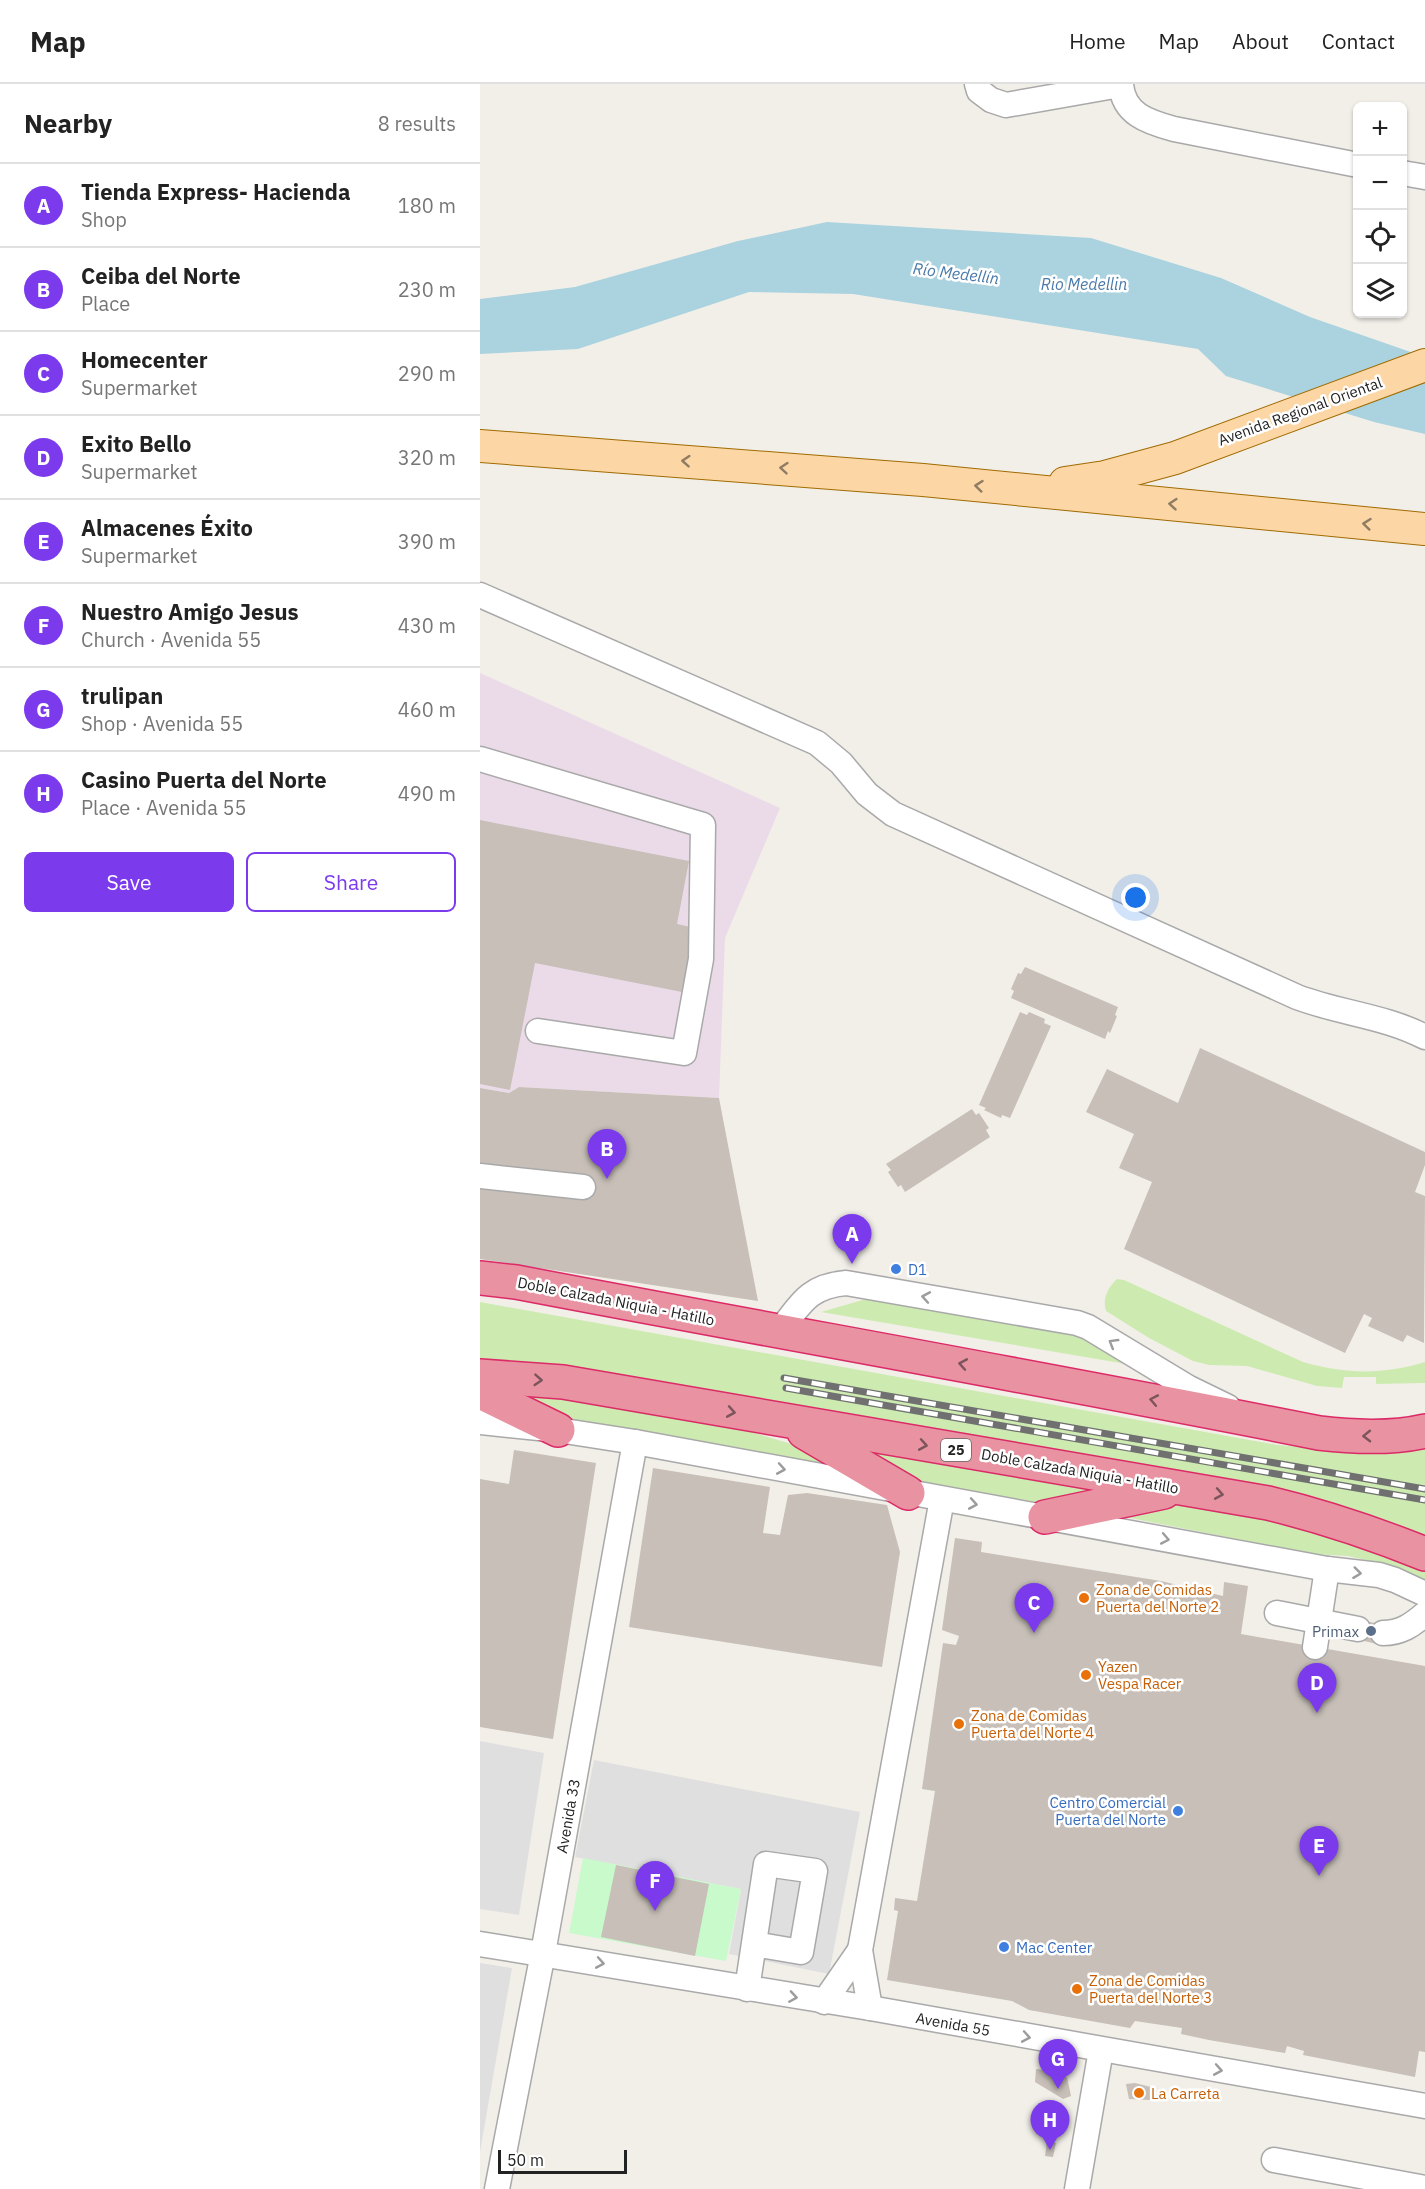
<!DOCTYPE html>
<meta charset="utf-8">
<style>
:root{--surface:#fff;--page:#f6f6f6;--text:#222;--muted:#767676;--line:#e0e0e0;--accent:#7c3aed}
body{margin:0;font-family:"IBM Plex Sans",sans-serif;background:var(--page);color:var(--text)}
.controls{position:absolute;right:18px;top:18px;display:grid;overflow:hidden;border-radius:9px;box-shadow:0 2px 4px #0004}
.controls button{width:54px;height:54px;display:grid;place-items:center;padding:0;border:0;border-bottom:2px solid var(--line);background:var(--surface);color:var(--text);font:30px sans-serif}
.scale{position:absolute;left:18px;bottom:15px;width:129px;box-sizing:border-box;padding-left:6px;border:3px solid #222;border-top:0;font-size:16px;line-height:21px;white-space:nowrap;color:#222;-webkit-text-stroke:4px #fff;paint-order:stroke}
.you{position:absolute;left:656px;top:814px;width:21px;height:21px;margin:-15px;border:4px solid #fff;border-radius:50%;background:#1a73e8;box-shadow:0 0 0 9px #1a73e833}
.badge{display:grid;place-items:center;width:39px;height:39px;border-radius:50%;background:var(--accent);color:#fff;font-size:20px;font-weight:700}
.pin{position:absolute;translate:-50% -50px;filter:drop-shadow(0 2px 3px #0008)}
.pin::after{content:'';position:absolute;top:32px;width:21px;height:18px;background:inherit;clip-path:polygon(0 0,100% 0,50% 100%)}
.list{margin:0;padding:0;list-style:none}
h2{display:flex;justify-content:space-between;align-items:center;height:78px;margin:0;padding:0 24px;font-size:26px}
h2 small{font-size:20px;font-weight:400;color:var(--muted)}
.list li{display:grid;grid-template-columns:39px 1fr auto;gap:18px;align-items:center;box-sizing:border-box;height:84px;padding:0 24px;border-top:2px solid var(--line)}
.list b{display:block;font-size:22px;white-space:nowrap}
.list p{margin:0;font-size:20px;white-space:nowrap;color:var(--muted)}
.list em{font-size:20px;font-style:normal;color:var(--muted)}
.actions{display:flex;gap:12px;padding:18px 24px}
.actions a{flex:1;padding:14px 0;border:2px solid var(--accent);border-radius:9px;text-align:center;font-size:21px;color:var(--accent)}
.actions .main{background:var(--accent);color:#fff}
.icon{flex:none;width:33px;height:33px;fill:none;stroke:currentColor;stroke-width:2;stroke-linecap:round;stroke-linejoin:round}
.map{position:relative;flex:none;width:945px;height:2105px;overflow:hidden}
header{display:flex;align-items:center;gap:36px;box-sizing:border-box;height:84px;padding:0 30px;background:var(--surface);border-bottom:2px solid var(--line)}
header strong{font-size:28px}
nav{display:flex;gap:33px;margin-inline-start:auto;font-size:21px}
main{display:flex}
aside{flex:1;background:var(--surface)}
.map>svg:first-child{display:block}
.residential{fill:#e0dfdf}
.industrial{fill:#ebdbe8}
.grass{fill:#cdebb0}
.park{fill:#c8facc}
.water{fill:#aad3df}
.building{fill:#c7bfb8}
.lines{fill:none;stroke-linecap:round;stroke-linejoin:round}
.minor-casing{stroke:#a9a9a9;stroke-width:27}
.major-casing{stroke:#a06b00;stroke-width:34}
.highway-casing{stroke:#dc2a67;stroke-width:36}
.minor{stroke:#fff;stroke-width:24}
.major{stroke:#fcd6a4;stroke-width:32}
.highway{stroke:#e892a2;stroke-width:33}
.rail-casing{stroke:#707070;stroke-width:7}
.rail{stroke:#fff;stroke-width:4.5;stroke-dasharray:14;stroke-linecap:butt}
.oneway{stroke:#8f7c63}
.oneway2{stroke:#9c9c9c}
.oneway3{stroke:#7b545c}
.shop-dot{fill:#3f7fe0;stroke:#fff;stroke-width:2}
.food-dot{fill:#e8710a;stroke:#fff;stroke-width:2}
.service-dot{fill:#5c6f8a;stroke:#fff;stroke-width:2}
.labels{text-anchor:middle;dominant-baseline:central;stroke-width:5;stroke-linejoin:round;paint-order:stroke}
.shield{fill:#fff;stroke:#646464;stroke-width:1.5}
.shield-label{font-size:14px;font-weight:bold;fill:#222}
.street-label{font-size:15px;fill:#222;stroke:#fff}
.shop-label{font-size:15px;fill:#366cbe;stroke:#fff;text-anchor:start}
.food-label{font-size:15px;fill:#c56008;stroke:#fff;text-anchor:start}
.service-label{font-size:15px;fill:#4e5e75;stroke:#fff;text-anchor:end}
.water-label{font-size:16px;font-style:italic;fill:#4a7aab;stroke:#fff}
</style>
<header>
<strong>Map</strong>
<nav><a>Home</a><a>Map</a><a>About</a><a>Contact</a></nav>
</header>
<main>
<aside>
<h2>Nearby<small>8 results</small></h2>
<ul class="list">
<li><span class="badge">A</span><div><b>Tienda Express- Hacienda</b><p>Shop</p></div><em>180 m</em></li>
<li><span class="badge">B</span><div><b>Ceiba del Norte</b><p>Place</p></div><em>230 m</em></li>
<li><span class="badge">C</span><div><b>Homecenter</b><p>Supermarket</p></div><em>290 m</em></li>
<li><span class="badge">D</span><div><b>Exito Bello</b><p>Supermarket</p></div><em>320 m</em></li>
<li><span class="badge">E</span><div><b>Almacenes Éxito</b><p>Supermarket</p></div><em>390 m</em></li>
<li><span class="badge">F</span><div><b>Nuestro Amigo Jesus</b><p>Church · Avenida 55</p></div><em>430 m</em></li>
<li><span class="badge">G</span><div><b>trulipan</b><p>Shop · Avenida 55</p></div><em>460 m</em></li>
<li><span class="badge">H</span><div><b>Casino Puerta del Norte</b><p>Place · Avenida 55</p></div><em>490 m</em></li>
</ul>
<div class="actions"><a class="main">Save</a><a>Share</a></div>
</aside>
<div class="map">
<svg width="945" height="2105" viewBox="0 0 945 2105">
<rect width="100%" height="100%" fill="#f2efe9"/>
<g class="residential">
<path d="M0 1657 64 1669 39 1831 0 1825Z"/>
<path d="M114 1676 380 1728 349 1890 249 1870 261 1805 95 1773Z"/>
<path d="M0 1879 32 1884 0 2068Z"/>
</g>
<path class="industrial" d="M0 589 300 724 245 854 239 1014 39 1003 29 1009 0 1004Z"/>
<g class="grass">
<path d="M637 1195 644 1196 823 1278C866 1290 902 1291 945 1278V1299L896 1300V1293H864L862 1304 837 1302 767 1282 729 1281 713 1277 669 1254 626 1227C622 1215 628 1203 637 1195Z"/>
<path d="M386 1215 614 1255 652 1281 341 1228Z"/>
<path d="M0 1218 798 1361 867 1367 945 1362V1455L0 1276Z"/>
<path d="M11 1304 235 1337 328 1365 369 1388 95 1339Z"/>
<path d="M370 1363 614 1404 567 1423 425 1399Z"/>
<path d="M666 1417C719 1423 773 1427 825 1443 865 1455 905 1471 945 1487V1497L908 1481 868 1472 833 1470 620 1428Z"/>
</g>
<path class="park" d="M103 1774 261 1805 246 1877 89 1849Z"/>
<path class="water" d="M347 138 611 154 741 194 830 233 945 273V350L894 338 746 292 718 265 373 210 269 208 98 265 0 270V215L95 203 258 157Z"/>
<g class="building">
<path d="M0 736 209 777 197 840 215 844 202 908 55 879 30 1006 0 1000Z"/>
<path d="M545 883 638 923 635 931 637 932 630 949 628 947 625 955 531 914 534 907 531 905 538 889 541 890Z"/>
<path d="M540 928 547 931 549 928 565 935 564 939 571 942 530 1034 522 1031 521 1034 504 1026 506 1024 499 1021Z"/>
<path d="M720 964 945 1068V1081L935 1108 945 1112 944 1259 927 1251 923 1258 888 1242 892 1234 884 1230 865 1269 644 1165 672 1098 639 1084 654 1050 606 1028 627 985 698 1019Z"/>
<path d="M39 1003 239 1014 278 1217 0 1175V1004L29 1009Z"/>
<path d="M492 1025 496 1031 499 1029 509 1044 506 1046 510 1053 425 1108 421 1101 418 1103 408 1088 411 1086 406 1080Z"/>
<path d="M34 1366 116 1379 73 1655 0 1643V1395L29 1400Z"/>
<path d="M173 1384 290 1403 283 1449 300 1451 308 1411 327 1409 407 1421 420 1468 402 1583 149 1543Z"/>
<path d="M475 1454 502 1458 501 1468 681 1497 743 1512 744 1498 768 1502 761 1550 945 1582V1968L939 1967 935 1993 823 1971 824 1967 807 1962 805 1969 729 1956 701 1950 702 1944 655 1937 650 1944 549 1926 532 1917 407 1896 418 1827 414 1826 415 1814 437 1817 455 1707 442 1705 463 1559 476 1561 479 1552 462 1546Z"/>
<path d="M880 1536 905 1541 901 1561 876 1555Z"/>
<path d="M136 1781 229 1800 215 1872 121 1853Z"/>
<path d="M556 1985 567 1986 587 1993 591 2012 583 2015 555 1998Z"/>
<path d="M655 1999 671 2003 670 2016 649 2015 646 2000Z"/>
<path d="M567 2057 576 2059 573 2073 565 2072Z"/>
</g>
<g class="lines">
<defs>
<g id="minor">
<path d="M497 0 499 7 511 16 526 21 640 1"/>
<path d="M641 0C643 30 668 38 694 45L878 81"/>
<path d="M922 89 945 93"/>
<path d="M0 511 337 659 361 679 387 710 413 730 817 913C859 929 905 932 945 953"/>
<path d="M0 675 223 741 221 875 204 969 58 947"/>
<path d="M0 1092 103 1103"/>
<path d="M299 1248C320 1221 328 1202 366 1199L597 1239 608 1243 709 1304 748 1323"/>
<path d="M0 1338 78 1346 155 1358 847 1485 899 1491 915 1496 945 1510"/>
<path d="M797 1529 878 1545"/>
<path d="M903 1549C921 1549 932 1541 945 1530"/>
<path d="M835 1563 847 1485"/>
<path d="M0 1860 390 1924 945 2022"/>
<path d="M267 1905 286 1780 335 1787 321 1868 274 1860"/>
<path d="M344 1918 380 1866"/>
<path d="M390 1924 380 1866 462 1415"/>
<path d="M794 2076 945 2104"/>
<path d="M17 2105 63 1869 155 1358"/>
<path d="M597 2105 621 1966"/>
</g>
<g id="major">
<path d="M0 362 443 396 945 445"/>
<path d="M585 399 625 393 695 374 945 281"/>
</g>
<g id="highway">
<path d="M0 1194 36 1198C304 1249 572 1296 839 1349 873 1353 911 1355 945 1347"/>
<path d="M0 1292 83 1298 788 1419C842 1432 893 1449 945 1470"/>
<path d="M0 1308 78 1346"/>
<path d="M324 1348 428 1409"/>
<path d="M565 1433 684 1408"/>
</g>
</defs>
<use href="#minor" class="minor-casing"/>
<use href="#major" class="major-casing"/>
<use href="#highway" class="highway-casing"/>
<use href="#minor" class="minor"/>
<use href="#major" class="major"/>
<use href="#highway" class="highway"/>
<defs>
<g id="rail">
<path d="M304 1294 945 1405"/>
<path d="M306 1304 945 1416"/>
</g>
</defs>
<use href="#rail" class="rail-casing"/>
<use href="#rail" class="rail"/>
</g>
<defs><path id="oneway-chevron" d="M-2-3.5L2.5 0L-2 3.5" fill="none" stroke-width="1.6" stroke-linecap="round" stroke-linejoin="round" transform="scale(1.5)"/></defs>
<g class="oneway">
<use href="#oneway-chevron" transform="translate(206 377) rotate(-176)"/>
<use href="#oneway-chevron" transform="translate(304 384) rotate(-175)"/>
<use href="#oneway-chevron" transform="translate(499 402) rotate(-174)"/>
<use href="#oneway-chevron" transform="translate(693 420) rotate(-175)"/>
<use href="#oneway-chevron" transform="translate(887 440) rotate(-174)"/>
</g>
<g class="oneway2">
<use href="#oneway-chevron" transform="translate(446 1213) rotate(-170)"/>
<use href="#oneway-chevron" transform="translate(633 1259) rotate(-149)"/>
<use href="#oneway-chevron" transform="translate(301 1385) rotate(10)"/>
<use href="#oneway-chevron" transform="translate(493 1420) rotate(10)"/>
<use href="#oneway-chevron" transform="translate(685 1455) rotate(11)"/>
<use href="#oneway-chevron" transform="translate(877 1489) rotate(7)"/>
<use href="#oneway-chevron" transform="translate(120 1879) rotate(10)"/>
<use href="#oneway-chevron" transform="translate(313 1913) rotate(9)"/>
<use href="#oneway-chevron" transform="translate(546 1953) rotate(10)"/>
<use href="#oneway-chevron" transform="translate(738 1986) rotate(10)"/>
</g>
<g class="oneway3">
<use href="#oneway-chevron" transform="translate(483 1280) rotate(-170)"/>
<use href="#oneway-chevron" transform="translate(58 1296) rotate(4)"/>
<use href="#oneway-chevron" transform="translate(674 1316) rotate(-169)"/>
<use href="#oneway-chevron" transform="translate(251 1328) rotate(10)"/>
<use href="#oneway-chevron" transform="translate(887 1352) rotate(179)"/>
<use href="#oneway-chevron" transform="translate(443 1361) rotate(10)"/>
<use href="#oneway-chevron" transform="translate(739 1410) rotate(10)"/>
</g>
<g class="shop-dot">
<circle cx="416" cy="1185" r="6"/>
<circle cx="698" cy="1727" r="6"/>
<circle cx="524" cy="1863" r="6"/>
</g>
<g class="food-dot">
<circle cx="604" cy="1514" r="6"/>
<circle cx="606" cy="1591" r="6"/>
<circle cx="479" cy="1640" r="6"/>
<circle cx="597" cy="1905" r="6"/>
<circle cx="659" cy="2009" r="6"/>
</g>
<circle class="service-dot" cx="891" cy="1547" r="6"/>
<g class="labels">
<rect class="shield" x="461" y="1355" width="30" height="22" rx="4.5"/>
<g class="shield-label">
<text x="476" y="1366">25</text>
</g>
<g class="street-label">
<text transform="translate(820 327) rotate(-20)">Avenida Regional Oriental</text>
<text transform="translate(136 1217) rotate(11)">Doble Calzada Niquia - Hatillo</text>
<text transform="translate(600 1387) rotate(10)">Doble Calzada Niquia - Hatillo</text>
<text transform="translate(88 1732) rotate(-80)">Avenida 33</text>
<text transform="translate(473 1940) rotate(10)">Avenida 55</text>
</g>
<g class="shop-label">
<text x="428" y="1185">D1</text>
<text x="686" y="1718" text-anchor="end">Centro Comercial<tspan x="686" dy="17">Puerta del Norte</tspan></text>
<text x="536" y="1863">Mac Center</text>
</g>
<g class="food-label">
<text x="616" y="1505">Zona de Comidas<tspan x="616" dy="17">Puerta del Norte 2</tspan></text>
<text x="618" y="1582">Yazen<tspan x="618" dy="17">Vespa Racer</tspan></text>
<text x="491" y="1631">Zona de Comidas<tspan x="491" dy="17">Puerta del Norte 4</tspan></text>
<text x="609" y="1896">Zona de Comidas<tspan x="609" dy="17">Puerta del Norte 3</tspan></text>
<text x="671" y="2009">La Carreta</text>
</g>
<g class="service-label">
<text x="879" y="1547">Primax</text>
</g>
<g class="water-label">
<text transform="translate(476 189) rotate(7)">Río Medellín</text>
<text x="604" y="200">Rio Medellin</text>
</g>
</g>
</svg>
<div class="controls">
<button>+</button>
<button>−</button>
<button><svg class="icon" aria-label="locate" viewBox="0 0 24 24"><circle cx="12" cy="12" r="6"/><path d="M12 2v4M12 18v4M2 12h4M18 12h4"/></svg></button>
<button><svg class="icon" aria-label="layers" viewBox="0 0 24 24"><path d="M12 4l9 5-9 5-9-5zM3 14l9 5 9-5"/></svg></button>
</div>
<div class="scale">50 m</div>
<div class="you"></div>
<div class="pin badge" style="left:372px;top:1180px">A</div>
<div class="pin badge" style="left:127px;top:1095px">B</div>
<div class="pin badge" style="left:554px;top:1549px">C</div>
<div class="pin badge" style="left:837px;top:1629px">D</div>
<div class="pin badge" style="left:839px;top:1792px">E</div>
<div class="pin badge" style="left:175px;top:1827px">F</div>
<div class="pin badge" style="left:578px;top:2005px">G</div>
<div class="pin badge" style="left:570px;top:2066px">H</div>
</div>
</main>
